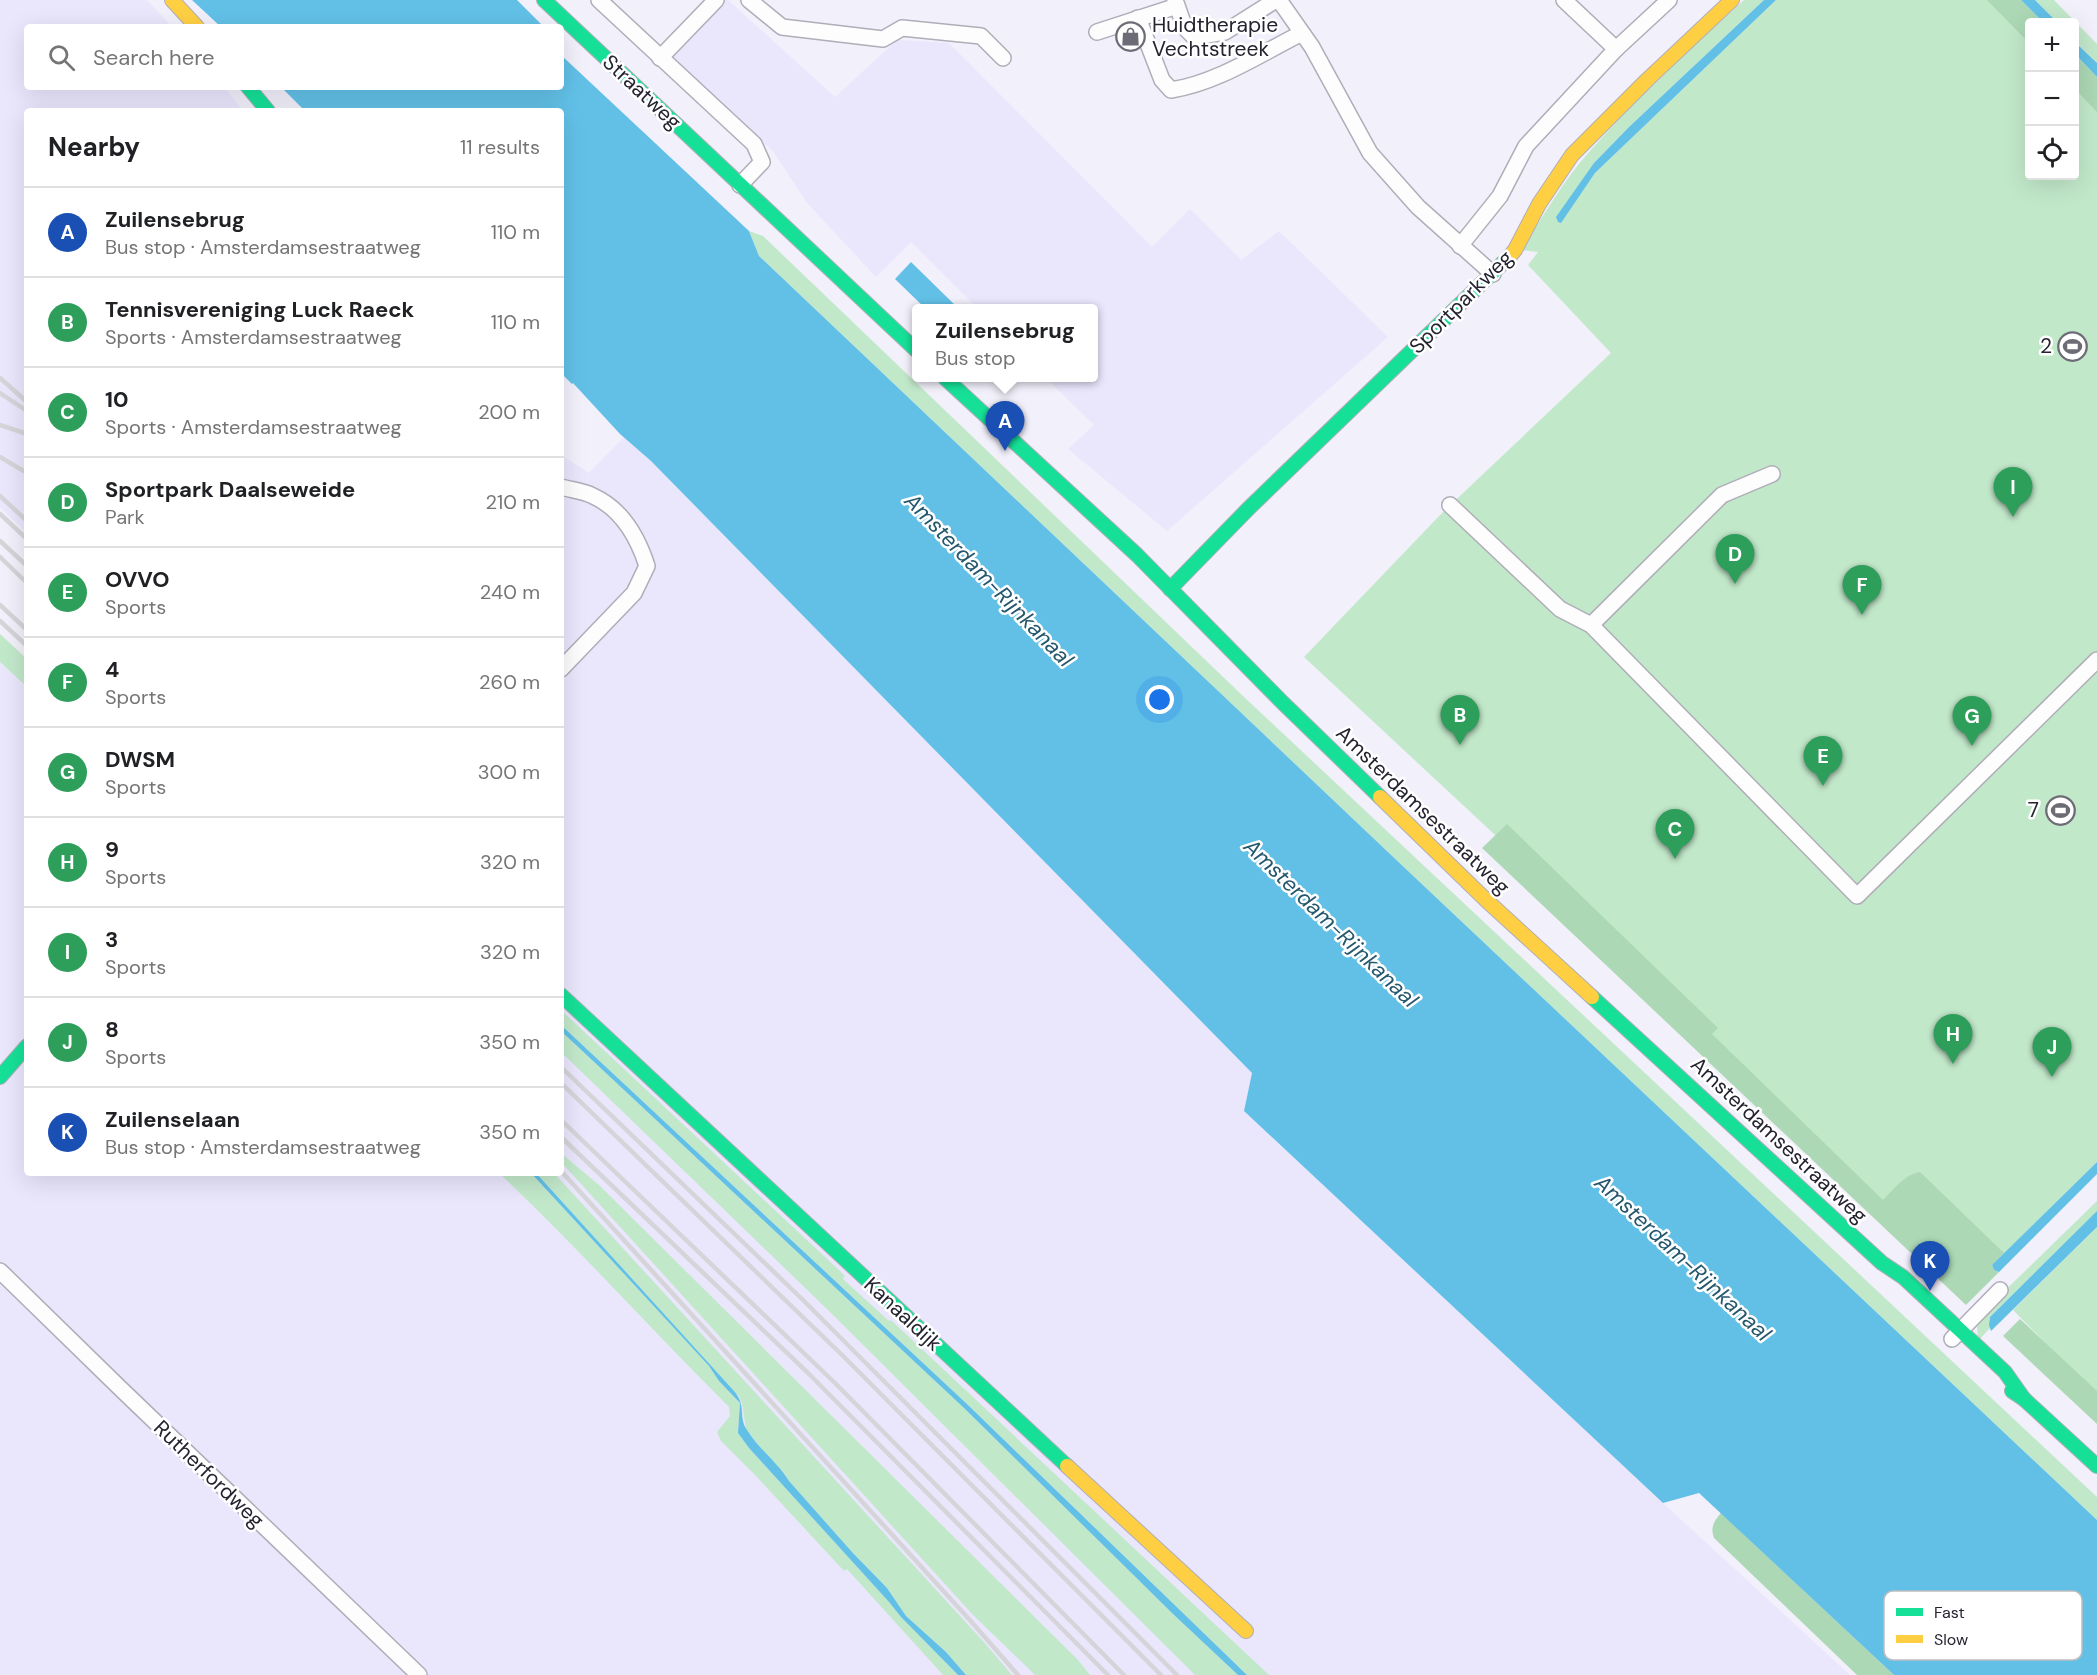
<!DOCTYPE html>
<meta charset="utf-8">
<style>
:root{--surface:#fff;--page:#f2f2f2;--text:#202124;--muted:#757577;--line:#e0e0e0;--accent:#6d6b76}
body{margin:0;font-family:"DM Sans",sans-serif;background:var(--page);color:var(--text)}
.controls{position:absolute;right:18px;top:18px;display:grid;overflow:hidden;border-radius:6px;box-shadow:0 6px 24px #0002}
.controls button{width:54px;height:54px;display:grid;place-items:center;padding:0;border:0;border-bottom:2px solid var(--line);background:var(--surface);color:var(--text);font:30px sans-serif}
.you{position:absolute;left:1160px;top:700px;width:21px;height:21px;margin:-15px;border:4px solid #fff;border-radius:50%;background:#1a73e8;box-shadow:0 0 0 9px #1a73e833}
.badge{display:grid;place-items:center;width:39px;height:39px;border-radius:50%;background:var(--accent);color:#fff;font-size:20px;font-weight:700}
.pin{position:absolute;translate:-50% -50px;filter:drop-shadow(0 2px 3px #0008)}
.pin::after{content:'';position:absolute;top:32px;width:21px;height:18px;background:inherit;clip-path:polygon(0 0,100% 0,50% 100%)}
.popup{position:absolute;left:912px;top:304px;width:186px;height:78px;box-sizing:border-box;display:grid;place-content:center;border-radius:6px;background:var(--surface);filter:drop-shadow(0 2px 4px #0005);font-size:20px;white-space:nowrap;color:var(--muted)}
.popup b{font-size:22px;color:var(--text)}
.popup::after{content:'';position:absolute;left:50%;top:100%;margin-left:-12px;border:12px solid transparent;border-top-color:var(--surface)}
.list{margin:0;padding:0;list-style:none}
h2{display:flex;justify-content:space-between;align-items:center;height:78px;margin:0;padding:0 24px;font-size:26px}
h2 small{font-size:20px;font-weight:400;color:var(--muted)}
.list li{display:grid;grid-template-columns:39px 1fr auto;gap:18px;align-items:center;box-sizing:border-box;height:90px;padding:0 24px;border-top:2px solid var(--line)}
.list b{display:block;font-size:22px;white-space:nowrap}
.list p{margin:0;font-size:20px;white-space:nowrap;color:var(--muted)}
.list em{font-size:20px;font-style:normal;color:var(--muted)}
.icon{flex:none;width:33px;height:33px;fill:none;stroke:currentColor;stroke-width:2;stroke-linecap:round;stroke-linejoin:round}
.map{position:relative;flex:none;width:2097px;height:1675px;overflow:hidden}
.search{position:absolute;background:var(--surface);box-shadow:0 6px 24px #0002;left:24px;top:24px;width:540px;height:66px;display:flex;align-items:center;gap:15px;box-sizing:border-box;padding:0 21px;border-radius:6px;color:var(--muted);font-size:22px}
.panel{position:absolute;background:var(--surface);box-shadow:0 6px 24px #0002;left:24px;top:108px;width:540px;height:1068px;border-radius:6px}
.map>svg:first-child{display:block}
.built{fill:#eae7fd}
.green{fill:#c2e8ca}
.forest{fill:#acd8b5}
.water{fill:#62c0e7}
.pier{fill:#f2f0fb}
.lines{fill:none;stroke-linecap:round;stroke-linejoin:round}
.street-casing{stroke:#afaeb8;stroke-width:18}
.fast-casing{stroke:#afaeb8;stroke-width:16}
.slow-casing{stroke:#afaeb8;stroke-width:16}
.street{stroke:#fdfdfe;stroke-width:15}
.fast{stroke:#16e098;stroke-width:14}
.slow{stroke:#ffcf43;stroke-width:14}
.rail{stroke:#d5d4d8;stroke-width:4.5}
.labels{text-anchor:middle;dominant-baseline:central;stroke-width:5;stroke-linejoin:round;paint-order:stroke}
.poi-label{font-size:21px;fill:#25232f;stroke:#fff;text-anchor:end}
.street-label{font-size:21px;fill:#25232f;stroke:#fff}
.water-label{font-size:22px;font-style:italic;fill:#25576d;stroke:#fff}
.key{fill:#fff;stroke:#bebdc1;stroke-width:1.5}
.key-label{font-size:16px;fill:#25232f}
</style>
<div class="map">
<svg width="2097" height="1675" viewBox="0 0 2097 1675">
<rect width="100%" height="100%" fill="#f2f0fb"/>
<g class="built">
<path d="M0 0H147L172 27H27V87H224L243 111H27V533L0 507Z"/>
<path d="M724 0H728L835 97 897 40 949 43 1152 247 1190 209 1241 260 1279 231 1388 337 1167 531 1068 449 1094 425 1046 378H1094V308H977L911 242 876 277 807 203 773 151 670 57Z"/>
<path d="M624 437 651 461 1252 1073 1244 1111 1663 1503 1850 1675H0V662L27 687V1173H561V455L589 473Z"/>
</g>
<g class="green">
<path d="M1744 0H1764L1629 127 1594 163 1561 222 1595 173 1776 0H2021L2043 22H2030V176H2074L2075 54 2097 77V1162L1972 1285 1656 985 1304 657 1443 512 1611 353 1528 265 1538 252 1521 250C1543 217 1563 181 1589 152 1637 98 1691 49 1744 0Z"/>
<path d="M2035 0H2054L2097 44V63L2075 41 2074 22H2057Z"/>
<path d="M749 231 763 236 1243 696 2097 1497V1520L1408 871 759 256Z"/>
<path d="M0 634 27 659V687L0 662Z"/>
<path d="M561 1010 840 1271 845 1276 843 1279 889 1321 891 1320 1269 1675H1247L968 1405 561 1025Z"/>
<path d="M561 1031 964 1408 1173 1614 1238 1675H1195L831 1313 561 1052Z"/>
<path d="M561 1153 599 1185 1078 1660 1090 1675H1035L973 1615 561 1162Z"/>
<path d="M499 1173H531L709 1366 719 1381 740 1403 738 1433 749 1448 889 1602 901 1617 958 1675H943L847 1569 844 1571 756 1476 721 1441 717 1432 730 1416 729 1407C652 1330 578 1248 499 1173Z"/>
<path d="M536 1173H554L983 1641 1012 1675H966L946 1652 906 1616 887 1588 852 1552 789 1481 784 1473 772 1462 746 1429 742 1403 739 1397Z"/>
<path d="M2097 1201V1212L1990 1317V1328L1978 1341 1977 1326 1986 1309Z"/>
<path d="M2097 1227V1395L2013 1310Z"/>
</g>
<g class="forest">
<path d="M1987 0H2021L2043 22H2030L2029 43Z"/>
<path d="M2074 54 2097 77V112L2075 89Z"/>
<path d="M1507 824 1718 1028 1712 1034 1883 1200C1894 1189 1904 1175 1920 1172L2004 1253 1992 1265 1994 1270 1999 1272 1966 1305 1482 848Z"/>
<path d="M2020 1319 2097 1391V1424L2003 1336Z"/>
<path d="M1721 1513 1894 1675H1857L1714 1538C1710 1527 1714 1521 1721 1513Z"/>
</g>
<g class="water">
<path d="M192 0H540L543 27H221Z"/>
<path d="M1764 0H1776L1595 173 1561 223 1558 222 1556 217 1594 163 1629 127Z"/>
<path d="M2021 0H2035L2057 22H2043Z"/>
<path d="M2074 41 2097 63V77L2075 54Z"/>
<path d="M561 55 749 231 759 256 1408 871 2097 1520V1675H1894L1699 1493 1663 1503 1244 1111 1252 1073 651 461 620 434 573 383 572 384 561 373V111H305L281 87H561Z"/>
<path d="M911 262 958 308H925L895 279Z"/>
<path d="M561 1025 968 1405 1247 1675H1238L1173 1614 964 1408 561 1031Z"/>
<path d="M2097 1162V1174L1999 1272 1994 1270 1992 1265Z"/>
<path d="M531 1173H536L734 1391C747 1406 738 1417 747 1430 759 1449 778 1463 789 1481L852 1552 887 1588 906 1616 946 1652 966 1675H958L901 1617 889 1602 749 1448 738 1433 740 1403 719 1381 709 1366Z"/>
<path d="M2097 1211V1227L1991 1331 1989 1325 1990 1317Z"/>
</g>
<path class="pier" d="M517 0H543L546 27H544Z"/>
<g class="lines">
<defs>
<g id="street">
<path d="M599 0 754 144 762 162 740 185"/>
<path d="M749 0 782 27 883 39 902 28 981 36 1003 58"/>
<path d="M1175 0 1185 28 1194 37 1225 32 1276 0"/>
<path d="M1279 0 1312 47 1370 153 1418 207 1493 274"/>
<path d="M1564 0 1616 49"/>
<path d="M1138 18 1162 80 1171 90C1217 83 1260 54 1302 33"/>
<path d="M1097 32 1177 6"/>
<path d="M660 58 716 0"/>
<path d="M1460 246 1500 196 1526 146 1616 49 1669 0"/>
<path d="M561 487C571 490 584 491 593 496 622 509 638 538 647 566L634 593 561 669"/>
<path d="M1450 505 1560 609 1591 625 1857 896 2097 660"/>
<path d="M1591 625 1722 495 1772 474"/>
<path d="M0 1271 122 1390 419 1675"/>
<path d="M1952 1339 2000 1290"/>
</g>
<g id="fast">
<path d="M544 0 916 350"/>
<path d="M248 87 268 111"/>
<path d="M945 378 1137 555 1283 703 1380 797"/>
<path d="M1170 589 1249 508 1509 257"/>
<path d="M561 995 1067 1466"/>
<path d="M1592 997 1882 1263 1903 1277 2005 1372 2024 1399"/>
<path d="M0 1077 27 1046"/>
<path d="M2012 1391 2024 1399 2097 1466"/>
</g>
<g id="slow">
<path d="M172 0 197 27"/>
<path d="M1509 257 1515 250 1539 204 1572 155 1647 80 1732 0"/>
<path d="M1380 797 1486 900 1592 997"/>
<path d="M1067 1466 1246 1631"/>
</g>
</defs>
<use href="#street" class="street-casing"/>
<use href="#fast" class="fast-casing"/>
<use href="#slow" class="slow-casing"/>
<use href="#street" class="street"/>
<use href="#fast" class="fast"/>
<use href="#slow" class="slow"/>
<g class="rail">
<path d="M0 378 27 402"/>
<path d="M0 393 27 411"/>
<path d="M0 425 27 434"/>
<path d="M0 457 27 473"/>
<path d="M0 496 27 521"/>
<path d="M0 514 27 539"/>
<path d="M0 541 27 566"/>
<path d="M0 557 27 583"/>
<path d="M0 605 27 630"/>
<path d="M0 621 27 646"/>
<path d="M561 1067 802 1299 1177 1675"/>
<path d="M561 1083 841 1354 1161 1675"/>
<path d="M561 1120 836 1384 1124 1675"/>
<path d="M561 1137 807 1372 1108 1675"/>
<path d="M561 1171 968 1618 1018 1675"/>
</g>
</g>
<defs>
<symbol id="shop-ring" viewBox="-11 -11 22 22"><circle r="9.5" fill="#fff" stroke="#6d6b76" stroke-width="1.5"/><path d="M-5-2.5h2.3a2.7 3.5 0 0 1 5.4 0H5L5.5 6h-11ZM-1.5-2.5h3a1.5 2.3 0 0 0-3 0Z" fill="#6d6b76"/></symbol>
<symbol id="stadium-ring" viewBox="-11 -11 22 22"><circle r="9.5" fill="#fff" stroke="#6d6b76" stroke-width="1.5"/><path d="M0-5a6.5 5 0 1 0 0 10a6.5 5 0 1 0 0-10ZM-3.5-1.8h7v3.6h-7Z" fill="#6d6b76"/></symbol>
</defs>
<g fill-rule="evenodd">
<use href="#shop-ring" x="1114" y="20" width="33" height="33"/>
<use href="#stadium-ring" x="2056" y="330" width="33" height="33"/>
<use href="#stadium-ring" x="2044" y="794" width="33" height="33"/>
</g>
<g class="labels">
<g class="poi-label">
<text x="1152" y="25" text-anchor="start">Huidtherapie<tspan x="1152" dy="24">Vechtstreek</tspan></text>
<text x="2052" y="346">2</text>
<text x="2039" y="810">7</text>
</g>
<g class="street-label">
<text transform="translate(642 92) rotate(43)">Straatweg</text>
<text transform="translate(1461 302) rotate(-45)">Sportparkweg</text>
<text transform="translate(1423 810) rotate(44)">Amsterdamsestraatweg</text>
<text transform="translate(1779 1140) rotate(43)">Amsterdamsestraatweg</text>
<text transform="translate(903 1314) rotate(43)">Kanaaldijk</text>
<text transform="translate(209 1474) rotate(44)">Rutherfordweg</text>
</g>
<g class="water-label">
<text transform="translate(989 580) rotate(46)">Amsterdam-Rijnkanaal</text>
<text transform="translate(1331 923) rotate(44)">Amsterdam-Rijnkanaal</text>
<text transform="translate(1683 1258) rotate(43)">Amsterdam-Rijnkanaal</text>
</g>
</g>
<rect x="1884" y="1591" width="198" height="69" rx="9" class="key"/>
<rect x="1896" y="1608" width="27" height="8" fill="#16e098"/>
<rect x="1896" y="1635" width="27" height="8" fill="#ffcf43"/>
<g class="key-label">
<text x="1934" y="1618">Fast</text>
<text x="1934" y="1645">Slow</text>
</g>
</svg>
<div class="controls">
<button>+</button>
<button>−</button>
<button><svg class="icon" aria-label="locate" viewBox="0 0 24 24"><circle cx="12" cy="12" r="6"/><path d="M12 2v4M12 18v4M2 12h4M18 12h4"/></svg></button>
</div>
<div class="you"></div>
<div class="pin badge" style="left:1005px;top:451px;background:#1a4fb4">A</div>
<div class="popup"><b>Zuilensebrug</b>Bus stop</div>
<div class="pin badge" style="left:1460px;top:745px;background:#2e9e5b">B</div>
<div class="pin badge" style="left:1675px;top:859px;background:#2e9e5b">C</div>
<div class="pin badge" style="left:1735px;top:584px;background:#2e9e5b">D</div>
<div class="pin badge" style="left:1823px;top:786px;background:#2e9e5b">E</div>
<div class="pin badge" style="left:1862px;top:615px;background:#2e9e5b">F</div>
<div class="pin badge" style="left:1972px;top:746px;background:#2e9e5b">G</div>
<div class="pin badge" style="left:1953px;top:1064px;background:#2e9e5b">H</div>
<div class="pin badge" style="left:2013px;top:517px;background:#2e9e5b">I</div>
<div class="pin badge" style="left:2052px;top:1077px;background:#2e9e5b">J</div>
<div class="pin badge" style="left:1930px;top:1291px;background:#1a4fb4">K</div>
<div class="search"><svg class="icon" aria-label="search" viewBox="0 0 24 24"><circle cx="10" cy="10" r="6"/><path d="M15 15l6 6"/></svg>Search here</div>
<section class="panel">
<h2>Nearby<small>11 results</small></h2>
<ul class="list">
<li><span class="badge" style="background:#1a4fb4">A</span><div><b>Zuilensebrug</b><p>Bus stop · Amsterdamsestraatweg</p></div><em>110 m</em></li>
<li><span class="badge" style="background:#2e9e5b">B</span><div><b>Tennisvereniging Luck Raeck</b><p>Sports · Amsterdamsestraatweg</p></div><em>110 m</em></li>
<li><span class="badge" style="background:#2e9e5b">C</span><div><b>10</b><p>Sports · Amsterdamsestraatweg</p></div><em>200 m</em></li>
<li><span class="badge" style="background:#2e9e5b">D</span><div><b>Sportpark Daalseweide</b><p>Park</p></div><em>210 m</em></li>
<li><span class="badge" style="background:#2e9e5b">E</span><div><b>OVVO</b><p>Sports</p></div><em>240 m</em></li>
<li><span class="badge" style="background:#2e9e5b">F</span><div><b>4</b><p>Sports</p></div><em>260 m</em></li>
<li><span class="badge" style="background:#2e9e5b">G</span><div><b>DWSM</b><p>Sports</p></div><em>300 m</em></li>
<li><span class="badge" style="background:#2e9e5b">H</span><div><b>9</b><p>Sports</p></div><em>320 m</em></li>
<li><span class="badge" style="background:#2e9e5b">I</span><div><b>3</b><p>Sports</p></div><em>320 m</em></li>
<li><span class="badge" style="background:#2e9e5b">J</span><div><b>8</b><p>Sports</p></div><em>350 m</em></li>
<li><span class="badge" style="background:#1a4fb4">K</span><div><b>Zuilenselaan</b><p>Bus stop · Amsterdamsestraatweg</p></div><em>350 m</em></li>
</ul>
</section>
</div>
